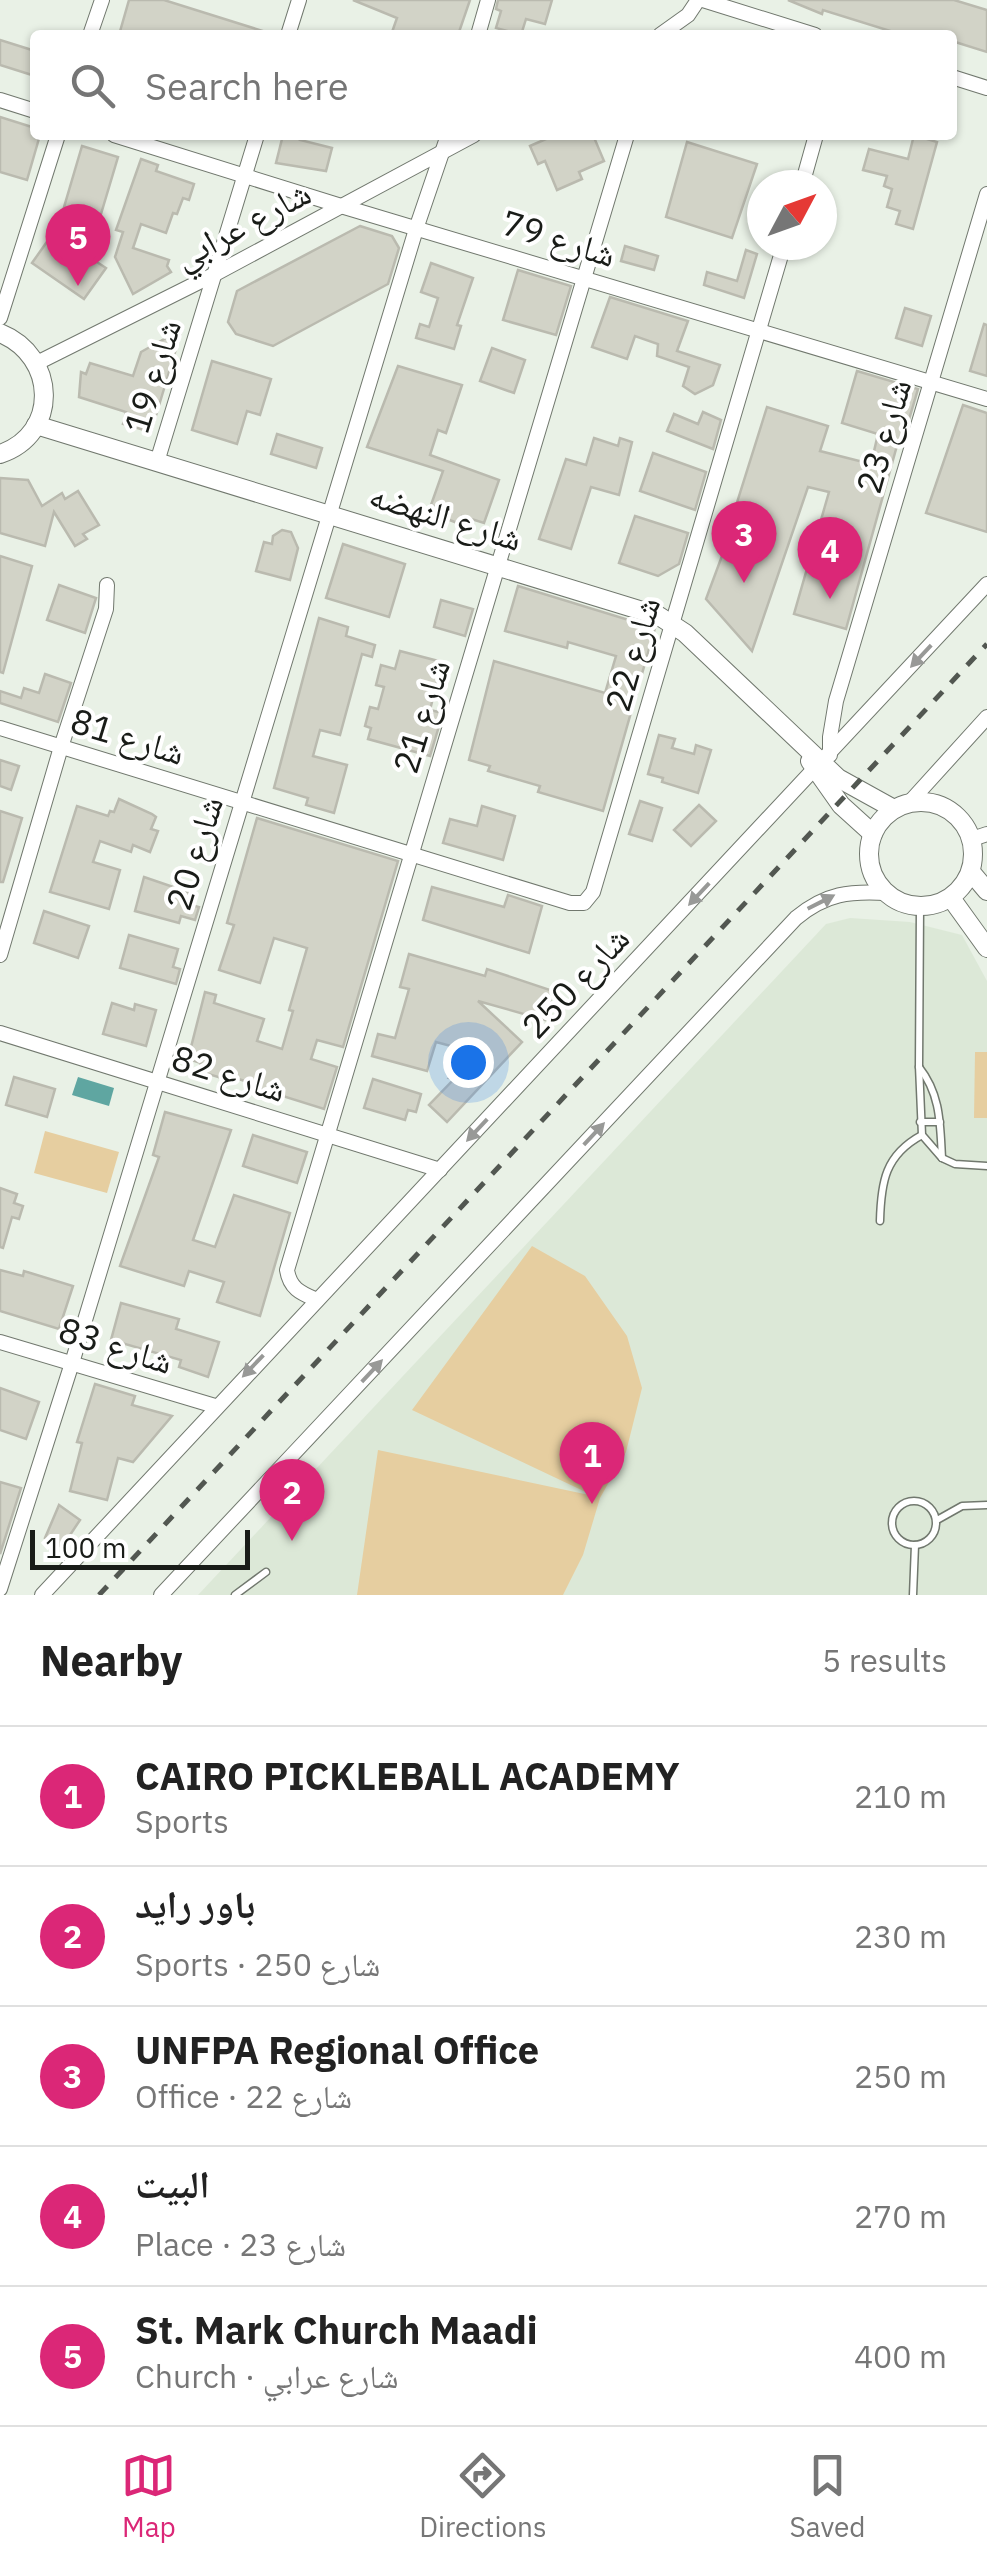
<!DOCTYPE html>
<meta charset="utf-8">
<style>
:root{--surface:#fff;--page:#f2f2f2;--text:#222;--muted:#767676;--line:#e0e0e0;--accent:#db2777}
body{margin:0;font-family:"IBM Plex Sans","Noto Naskh Arabic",sans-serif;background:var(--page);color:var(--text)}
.compass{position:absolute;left:747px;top:170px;width:90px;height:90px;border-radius:50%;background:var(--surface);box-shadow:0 2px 8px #0004;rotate:49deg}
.scale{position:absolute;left:30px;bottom:25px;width:220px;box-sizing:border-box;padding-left:10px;border:5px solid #191c18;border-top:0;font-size:28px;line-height:35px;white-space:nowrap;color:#191c18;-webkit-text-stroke:8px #fff;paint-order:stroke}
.you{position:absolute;left:468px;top:1062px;width:35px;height:35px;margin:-25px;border:8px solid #fff;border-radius:50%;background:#1a73e8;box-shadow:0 0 0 15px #1a73e833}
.badge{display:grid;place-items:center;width:65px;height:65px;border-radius:50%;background:var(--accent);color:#fff;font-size:32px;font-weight:700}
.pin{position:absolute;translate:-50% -82px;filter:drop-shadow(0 2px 5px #0008)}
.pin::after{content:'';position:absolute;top:52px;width:35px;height:30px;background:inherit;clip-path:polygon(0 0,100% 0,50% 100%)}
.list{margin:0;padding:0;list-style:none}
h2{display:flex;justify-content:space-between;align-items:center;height:130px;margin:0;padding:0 40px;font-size:42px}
h2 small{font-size:32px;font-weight:400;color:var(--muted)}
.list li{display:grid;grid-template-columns:65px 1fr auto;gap:30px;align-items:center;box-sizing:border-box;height:140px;padding:0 40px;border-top:2px solid var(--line)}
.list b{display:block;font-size:38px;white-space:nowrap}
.list p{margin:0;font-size:32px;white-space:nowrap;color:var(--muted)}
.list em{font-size:32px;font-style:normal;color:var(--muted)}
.icon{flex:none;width:55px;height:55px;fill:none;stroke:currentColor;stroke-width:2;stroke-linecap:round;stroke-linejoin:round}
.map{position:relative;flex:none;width:987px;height:1595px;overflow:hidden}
.search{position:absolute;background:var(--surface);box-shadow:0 2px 8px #0004;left:30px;right:30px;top:30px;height:110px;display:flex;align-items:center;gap:25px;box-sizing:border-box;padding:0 35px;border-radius:10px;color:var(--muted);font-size:38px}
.sheet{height:830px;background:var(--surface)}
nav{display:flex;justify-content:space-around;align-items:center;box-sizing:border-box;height:140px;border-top:2px solid var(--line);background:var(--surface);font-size:28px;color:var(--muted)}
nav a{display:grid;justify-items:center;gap:5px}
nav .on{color:var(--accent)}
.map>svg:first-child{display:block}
.built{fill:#dce8d7}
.green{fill:#e6cea0}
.water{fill:#5fa6a1}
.building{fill:#d2d3c7;stroke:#babaaf;stroke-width:2.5}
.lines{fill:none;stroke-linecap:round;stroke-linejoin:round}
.service-casing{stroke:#71786e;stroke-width:9}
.minor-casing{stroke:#71786e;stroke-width:16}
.tertiary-casing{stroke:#71786e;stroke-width:20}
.service{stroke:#fff;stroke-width:6}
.minor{stroke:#fff;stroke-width:14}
.tertiary{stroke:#fff;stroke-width:18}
.rail{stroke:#525751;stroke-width:5;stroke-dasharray:12 12;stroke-linecap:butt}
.oneway{fill:#989997}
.labels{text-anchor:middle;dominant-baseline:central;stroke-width:8;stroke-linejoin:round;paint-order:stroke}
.street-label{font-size:35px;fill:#191c18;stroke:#fff}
</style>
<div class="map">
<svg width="987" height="1595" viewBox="0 0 987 1595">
<rect width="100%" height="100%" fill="#e9f1e6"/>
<path class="built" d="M850 918 910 922 962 935 987 981V1595H198L826 924Z"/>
<g class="green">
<path d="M975 1052H987V1118H974Z"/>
<path d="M45 1131 119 1152 107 1193 34 1173Z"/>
<path d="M532 1246 585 1276 627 1336 642 1388 626 1452 600 1498 583 1555 563 1595H357L378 1450 594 1496 412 1410Z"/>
</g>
<path class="water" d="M78 1077 114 1088 109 1106 72 1095Z"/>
<g class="building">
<path d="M129 0H164L266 32 265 35H119Z"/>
<path d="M353 0H470L458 35H391L397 18Z"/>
<path d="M498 0H552L545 24 526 19 521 35 496 28 501 11 496 9Z"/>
<path d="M788 0H954L987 10V52L952 41V35H903L823 10 822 14Z"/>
<path d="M0 40 35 51 32 75 0 65Z"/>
<path d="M0 117 35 128V135H40L27 180 0 172Z"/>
<path d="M283 135H302L300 140 332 148 326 171 276 163Z"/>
<path d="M555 135H593L604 161 579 172 582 179 557 190 545 161 538 164 530 146Z"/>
<path d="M914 135 937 142 913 229 896 224 900 211 887 207 892 189 884 186 887 176 863 170 869 149 908 159Z"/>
<path d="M687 142 757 164 732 238 666 217Z"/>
<path d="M82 146 118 157 98 224 62 214Z"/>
<path d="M141 159 158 165 156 171 194 184 189 200 183 198 177 214 173 213 166 233 141 224 133 248 169 260 167 266 171 272 133 294 115 257 123 232 116 230Z"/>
<path d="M360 226 392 236 399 248 388 284 273 346 236 334 228 322 237 291Z"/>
<path d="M70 231 86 242 80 251 106 268 84 299 32 263 51 236 61 243Z"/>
<path d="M625 246 658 256 654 270 621 261Z"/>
<path d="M746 250 757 254 744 298 704 285 707 272 737 281Z"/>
<path d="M431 263 473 278 457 325 461 326 454 349 416 338 420 324 429 327 438 298 421 292Z"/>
<path d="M518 270 571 286 556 335 503 320Z"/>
<path d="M610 297 688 321 677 351 720 365 713 385 695 394 683 386 689 367 657 356 658 344 635 336 627 359 592 347Z"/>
<path d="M905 308 931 316 922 346 896 338Z"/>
<path d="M984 324 987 325V376L970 371Z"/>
<path d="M182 329 151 432 123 424 126 412 79 397 81 372 86 374 90 363 133 376 141 352Z"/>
<path d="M492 348 525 360 514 393 480 381Z"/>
<path d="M212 361 271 379 260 415 247 411 237 444 192 430Z"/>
<path d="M398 366 462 385 446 433 438 430 430 455 499 480 484 523 462 516 460 524 439 516 442 509 431 505 443 471 367 447Z"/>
<path d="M857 371 918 389 902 443 898 442 846 629 794 614 829 492 808 487 752 651 706 599 732 529 729 528 767 407 828 426 820 451 871 464 878 434 842 423Z"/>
<path d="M963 405 987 413V532L926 513Z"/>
<path d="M703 412 721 420 713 449 667 431 674 414 698 424Z"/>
<path d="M277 434 322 448 316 468 271 454Z"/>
<path d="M594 438 618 446 620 438 632 442 619 495 591 487 571 549 539 539 566 459 586 465Z"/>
<path d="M653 453 706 472 695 510 640 491Z"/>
<path d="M0 478 28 480 42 506 62 493 65 499 78 491 99 525 83 534 87 539 75 546 54 512 45 546 0 533Z"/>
<path d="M635 516 688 533 679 564 658 576 619 563Z"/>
<path d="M282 530 291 532 298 548 290 580 256 571 264 542 272 544 273 536Z"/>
<path d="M343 544 405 564 389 617 326 598Z"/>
<path d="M0 556 32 566 3 673 0 672Z"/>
<path d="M59 585 96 598 85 633 47 620Z"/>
<path d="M518 586 655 628 603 811 538 792 540 786 488 771 490 766 469 760 494 661 605 693 616 656 568 642 567 648 505 631Z"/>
<path d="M441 600 473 609 465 636 434 627Z"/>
<path d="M319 618 348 627 346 636 375 645 372 657 362 654 340 735 320 730 313 756 347 765 334 813 306 805 308 798 274 788Z"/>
<path d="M400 651 442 662 430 710 443 713 430 756 368 739 371 728 365 726 370 707 378 709 384 687 376 685 381 665 395 669Z"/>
<path d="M45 674 71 683 58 722 0 703V691L21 698 24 688 39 693Z"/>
<path d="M659 735 675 739 672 748 694 754 696 745 711 750 698 793 662 782 663 778 648 774Z"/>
<path d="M0 760 19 766 11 790 0 786Z"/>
<path d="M119 799 152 814 156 817 151 829 158 831 150 852 133 845 131 852 100 841 93 862 120 870 109 909 50 892 77 806 108 816 110 811 114 812Z"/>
<path d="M640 801 662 808 652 841 629 834Z"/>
<path d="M699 805 716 821 691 846 674 830Z"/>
<path d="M482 806 515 816 503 860 443 843 450 819 477 826Z"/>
<path d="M0 811 22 818 3 882H0Z"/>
<path d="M257 818 398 861 343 1047 317 1040 311 1059 337 1067 324 1109 257 1088 258 1085 232 1077 231 1081 205 1073 206 1070 199 1068 201 1063 188 1059 205 992 216 995 214 1003 264 1019 257 1041 282 1049 293 1011 289 1010 307 948 274 938 260 983 219 970 234 925 227 923Z"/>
<path d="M144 877 191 893 188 904 199 907 195 920 181 916 179 923 135 911Z"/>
<path d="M432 887 504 907 508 895 542 906 529 953 423 920Z"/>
<path d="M44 911 89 926 78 958 34 943Z"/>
<path d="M129 935 178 949 173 967 180 969 176 984 120 968Z"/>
<path d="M409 954 485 976 487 969 553 991 545 1020 478 1001 522 1042 447 1122 429 1105 454 1079 449 1078 458 1068 454 1064 466 1050 436 1042 427 1071 372 1056 378 1034 395 1038 409 989 400 987Z"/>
<path d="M112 1003 134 1010 135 1004 156 1010 146 1046 103 1034Z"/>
<path d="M14 1077 55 1089 47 1117 6 1105Z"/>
<path d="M373 1079 421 1094 416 1112 408 1110 405 1120 364 1108Z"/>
<path d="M165 1112 231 1130 193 1240 215 1247 234 1195 290 1213 260 1316 217 1302 224 1282 189 1271 184 1286 120 1266 159 1157 153 1155Z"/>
<path d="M253 1135 307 1152 297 1183 243 1166Z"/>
<path d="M0 1188 17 1194 14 1203 23 1206 19 1219 12 1217 3 1248 0 1247Z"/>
<path d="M0 1270 23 1276 24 1271 73 1286 59 1329 0 1311Z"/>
<path d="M121 1303 179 1319 176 1329 219 1342 208 1377 179 1367 181 1360 111 1340Z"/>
<path d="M95 1384 135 1396 132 1405 172 1416 133 1462 118 1458 107 1500 70 1491 82 1443 77 1442Z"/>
<path d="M0 1388 39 1402 26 1439 0 1430Z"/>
<path d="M0 1482 21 1488 0 1554Z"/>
<path d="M59 1505 80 1520 62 1547 45 1538Z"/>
</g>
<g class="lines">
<defs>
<g id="service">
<path d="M920 907 919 1066 922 1135 942 1158 955 1164 987 1166"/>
<path d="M919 1067C941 1095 940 1124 942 1158"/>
<path d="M920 1122H940"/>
<path d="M880 1221C881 1182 885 1155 922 1135"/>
<circle cx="914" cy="1523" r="22"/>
<path d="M937 1520 962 1506 987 1505"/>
<path d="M235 1595 266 1572"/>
<path d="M913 1595 915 1545"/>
</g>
<g id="minor">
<path d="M703 0 815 35"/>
<path d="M90 35 102 0"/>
<path d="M288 35 299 0"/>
<path d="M478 35 488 0"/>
<path d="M660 35 688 15 698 0"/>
<path d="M952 77 987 88"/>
<path d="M0 100 35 111"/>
<path d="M114 135 341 206 987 399"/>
<path d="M802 185 816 135"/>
<path d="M0 318 58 135"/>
<path d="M37 363 215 274 474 135"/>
<path d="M157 462 257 135"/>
<path d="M0 728 570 903H584L593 892 784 245"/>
<path d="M830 755V737L836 701 987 194"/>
<path d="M909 803 987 717"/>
<path d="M972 839 987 834"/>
<path d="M0 955 61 747 106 609 107 585"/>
<path d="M0 1033 440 1170"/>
<path d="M317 1300C301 1293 290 1289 287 1270L627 135"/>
<path d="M0 1342 215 1406"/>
<path d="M0 1589 72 1363 417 226 448 135"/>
<path d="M42 1595 987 584"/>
<path d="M161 1595 796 918C826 893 850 891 886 893"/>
</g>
<g id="tertiary">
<path d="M0 333C57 356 60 434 0 454"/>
<path d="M36 425 659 616 685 633 838 778 894 809"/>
<path d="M810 761 841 805 873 834"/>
<circle cx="921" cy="854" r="52"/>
<path d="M971 872 987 891"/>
<path d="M951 898 987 948"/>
</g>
</defs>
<use href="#service" class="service-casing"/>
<use href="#minor" class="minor-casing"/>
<use href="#tertiary" class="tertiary-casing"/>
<use href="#service" class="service"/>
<use href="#minor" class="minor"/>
<use href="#tertiary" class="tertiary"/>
<path class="rail" d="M99 1595 987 644"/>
</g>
<defs><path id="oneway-solid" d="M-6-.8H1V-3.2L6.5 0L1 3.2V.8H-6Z" transform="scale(2.5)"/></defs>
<g class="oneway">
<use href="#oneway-solid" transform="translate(921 656) rotate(133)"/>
<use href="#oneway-solid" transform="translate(699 894) rotate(133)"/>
<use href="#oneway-solid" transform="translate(821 902) rotate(-27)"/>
<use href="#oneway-solid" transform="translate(477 1130) rotate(133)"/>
<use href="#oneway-solid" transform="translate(594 1134) rotate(-47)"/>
<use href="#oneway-solid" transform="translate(253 1366) rotate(134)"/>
<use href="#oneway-solid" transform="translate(372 1371) rotate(-47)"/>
</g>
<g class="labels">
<g class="street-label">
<text transform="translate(242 224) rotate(-28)">شارع عرابي</text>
<text transform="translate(559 238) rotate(17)">شارع 79</text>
<text transform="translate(152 376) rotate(-73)">شارع 19</text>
<text transform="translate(883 436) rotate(-74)">شارع 23</text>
<text transform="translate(446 516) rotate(17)">شارع النهضه</text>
<text transform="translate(632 654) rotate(-74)">شارع 22</text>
<text transform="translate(421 716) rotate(-73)">شارع 21</text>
<text transform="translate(128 736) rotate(17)">شارع 81</text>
<text transform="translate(194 853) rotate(-73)">شارع 20</text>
<text transform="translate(575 982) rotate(-47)">شارع 250</text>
<text transform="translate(229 1073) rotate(17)">شارع 82</text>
<text transform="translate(116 1345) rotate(17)">شارع 83</text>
</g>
</g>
</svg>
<svg class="compass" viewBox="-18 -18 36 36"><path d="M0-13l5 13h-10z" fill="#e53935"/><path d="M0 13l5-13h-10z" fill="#767676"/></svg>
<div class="scale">100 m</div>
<div class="you"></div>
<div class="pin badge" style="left:592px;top:1504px">1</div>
<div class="pin badge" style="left:292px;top:1541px">2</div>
<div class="pin badge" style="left:744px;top:583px">3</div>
<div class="pin badge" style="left:830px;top:599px">4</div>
<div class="pin badge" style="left:78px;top:286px">5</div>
<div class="search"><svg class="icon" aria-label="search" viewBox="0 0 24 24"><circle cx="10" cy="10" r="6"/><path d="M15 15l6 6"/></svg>Search here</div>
</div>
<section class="sheet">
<h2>Nearby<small>5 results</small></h2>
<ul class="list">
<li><span class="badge">1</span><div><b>CAIRO PICKLEBALL ACADEMY</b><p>Sports</p></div><em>210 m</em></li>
<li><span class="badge">2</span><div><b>باور رايد</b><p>Sports · شارع 250</p></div><em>230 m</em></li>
<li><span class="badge">3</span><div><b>UNFPA Regional Office</b><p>Office · شارع 22</p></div><em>250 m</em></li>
<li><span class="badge">4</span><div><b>البيت</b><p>Place · شارع 23</p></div><em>270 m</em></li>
<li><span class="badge">5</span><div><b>St. Mark Church Maadi</b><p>Church · شارع عرابي</p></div><em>400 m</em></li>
</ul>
</section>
<nav>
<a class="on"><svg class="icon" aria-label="map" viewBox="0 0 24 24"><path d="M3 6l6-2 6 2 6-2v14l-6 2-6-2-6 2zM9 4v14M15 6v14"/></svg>Map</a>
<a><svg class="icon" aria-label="directions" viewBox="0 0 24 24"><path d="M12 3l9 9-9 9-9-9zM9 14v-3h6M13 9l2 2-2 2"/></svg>Directions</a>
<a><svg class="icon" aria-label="saved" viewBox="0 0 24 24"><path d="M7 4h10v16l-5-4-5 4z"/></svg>Saved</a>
</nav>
